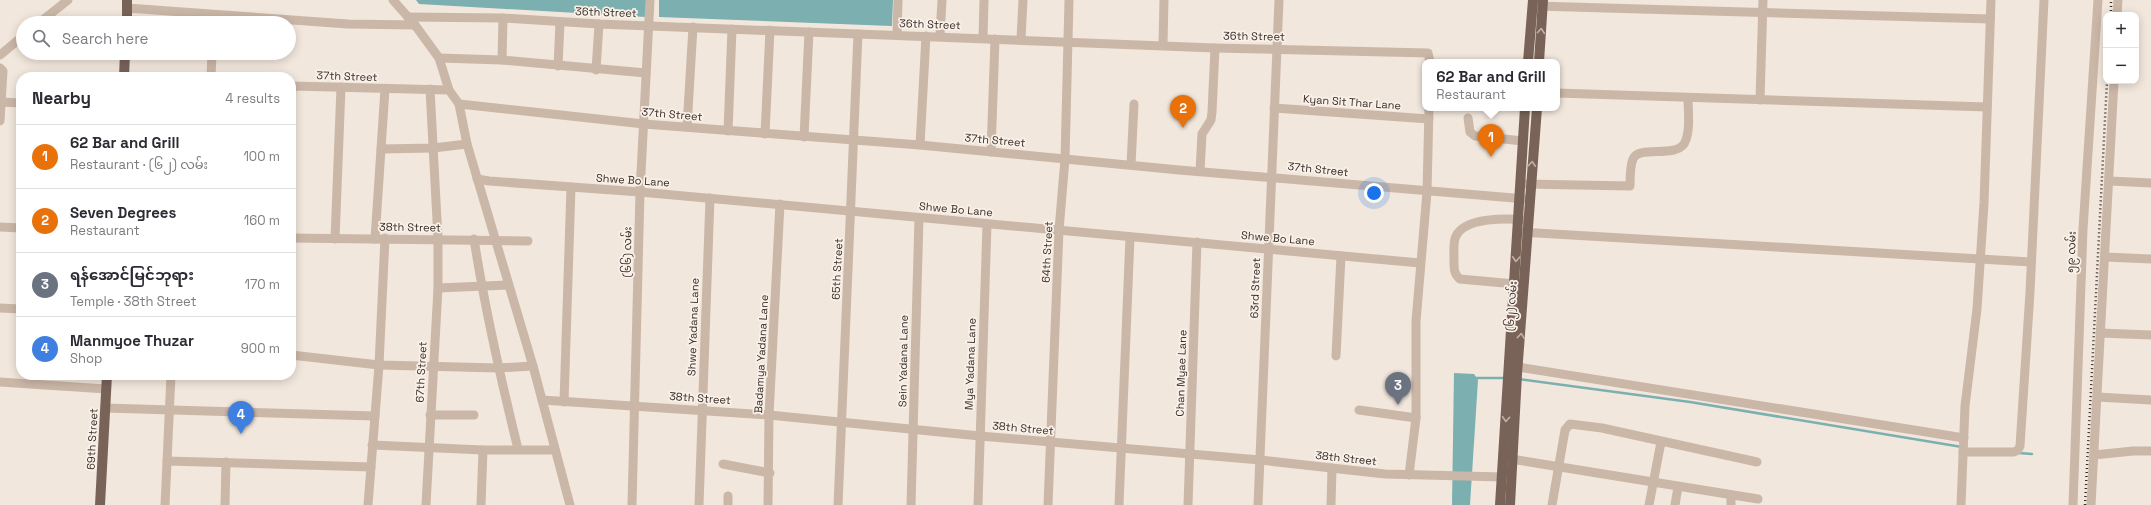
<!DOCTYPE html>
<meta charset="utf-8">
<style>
:root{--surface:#fff;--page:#f2f2f3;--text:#2b2b33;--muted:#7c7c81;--line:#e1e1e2;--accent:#1d5659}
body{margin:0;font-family:"Space Grotesk","Noto Sans Myanmar",sans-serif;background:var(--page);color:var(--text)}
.controls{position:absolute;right:12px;top:12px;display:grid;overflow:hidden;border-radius:8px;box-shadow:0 2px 10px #0003}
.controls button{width:36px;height:36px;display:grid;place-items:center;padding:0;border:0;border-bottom:1px solid var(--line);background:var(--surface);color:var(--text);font:20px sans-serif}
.you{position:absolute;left:1374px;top:193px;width:14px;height:14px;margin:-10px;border:3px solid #fff;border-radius:50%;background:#1a73e8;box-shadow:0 0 0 6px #1a73e833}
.badge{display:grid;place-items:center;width:26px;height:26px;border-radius:50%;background:var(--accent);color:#fff;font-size:13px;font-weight:700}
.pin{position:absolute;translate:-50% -33px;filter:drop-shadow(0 1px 2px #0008)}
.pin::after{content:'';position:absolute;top:21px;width:14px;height:12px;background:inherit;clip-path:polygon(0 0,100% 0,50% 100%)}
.popup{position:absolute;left:1422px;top:59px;width:138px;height:52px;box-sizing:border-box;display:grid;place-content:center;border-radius:8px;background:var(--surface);filter:drop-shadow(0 1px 3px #0005);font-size:13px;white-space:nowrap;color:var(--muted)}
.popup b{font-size:15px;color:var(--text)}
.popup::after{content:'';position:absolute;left:50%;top:100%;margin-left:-8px;border:8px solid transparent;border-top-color:var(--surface)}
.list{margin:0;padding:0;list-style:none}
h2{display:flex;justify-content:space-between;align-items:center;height:52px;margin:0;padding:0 16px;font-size:17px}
h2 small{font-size:13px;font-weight:400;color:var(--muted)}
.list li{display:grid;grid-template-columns:26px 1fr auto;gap:12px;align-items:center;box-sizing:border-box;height:64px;padding:0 16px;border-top:1px solid var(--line)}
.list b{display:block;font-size:15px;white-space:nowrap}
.list p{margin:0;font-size:13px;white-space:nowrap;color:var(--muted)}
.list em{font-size:13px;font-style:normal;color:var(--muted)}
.icon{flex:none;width:22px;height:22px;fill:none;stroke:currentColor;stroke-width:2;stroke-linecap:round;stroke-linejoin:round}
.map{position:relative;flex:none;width:2151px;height:505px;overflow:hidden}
.search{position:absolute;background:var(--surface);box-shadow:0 2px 10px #0003;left:16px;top:16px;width:280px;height:44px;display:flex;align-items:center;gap:10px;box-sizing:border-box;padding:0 14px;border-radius:22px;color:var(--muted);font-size:15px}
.panel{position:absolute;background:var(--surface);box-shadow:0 2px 10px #0003;left:16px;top:72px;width:280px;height:308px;border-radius:16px}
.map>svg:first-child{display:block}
.water{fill:#7bafb0}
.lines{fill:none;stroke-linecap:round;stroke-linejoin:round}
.stream{stroke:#7bafb0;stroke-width:2.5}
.minor{stroke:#cbb7a8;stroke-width:9}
.major{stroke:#796359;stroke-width:10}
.rail{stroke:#372d28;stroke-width:2.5;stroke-dasharray:1 3;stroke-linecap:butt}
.oneway{stroke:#c0b1a8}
.labels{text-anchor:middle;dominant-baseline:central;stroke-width:3.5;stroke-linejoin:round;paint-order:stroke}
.street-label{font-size:11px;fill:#372d28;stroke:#faf1e9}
</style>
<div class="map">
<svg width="2151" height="505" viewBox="0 0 2151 505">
<rect width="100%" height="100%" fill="#f2e7dc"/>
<g class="water">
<path d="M416 0H647L646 17 419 4Z"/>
<path d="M659 0H893L892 26 659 17Z"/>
<path d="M1454 373 1474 374 1478 380 1470 505H1452Z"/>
</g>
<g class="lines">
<g class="stream">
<path d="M1475 378H1505"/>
<path d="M1518 379 1690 402 1962 447"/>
<path d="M2019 453 2032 454"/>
</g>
<g class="minor">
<path d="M393 0 415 25 439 58 449 90 459 104 467 144 533 366 570 505"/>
<path d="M1536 6 1990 19"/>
<path d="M127 8 348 24 415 25"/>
<path d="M2117 15 2118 0"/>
<path d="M408 17 503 18 599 24 1215 48 1428 53 1430 62"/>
<path d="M39 23 68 0"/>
<path d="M897 35 898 0"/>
<path d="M940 36 942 0"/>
<path d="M983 38 984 0"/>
<path d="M1021 39 1023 0"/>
<path d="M1163 44 1164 0"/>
<path d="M0 55 23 36"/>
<path d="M439 58 502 60 646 73"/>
<path d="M502 60 503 18"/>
<path d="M558 66 560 23"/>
<path d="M0 68 3 71 0 121"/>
<path d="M596 70 599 24"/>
<path d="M211 77 212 53"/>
<path d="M291 86 449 90"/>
<path d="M1557 93 1987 107"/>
<path d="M1760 100 1763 0"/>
<path d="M1 102 21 103"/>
<path d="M459 104 644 124 920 145 1179 170 1526 199"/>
<path d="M291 108 292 86"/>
<path d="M1274 108 1429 119"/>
<path d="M1468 118 1470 132 1475 136 1523 141"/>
<path d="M687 127 693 27"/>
<path d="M728 131 732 29"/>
<path d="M765 134 770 30"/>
<path d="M804 137 809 32"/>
<path d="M920 145 926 36"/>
<path d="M381 149 433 148 467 144"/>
<path d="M991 152 995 39"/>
<path d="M1131 165 1134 104"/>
<path d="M1200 171 1202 134 1211 120 1212 112 1215 48"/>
<path d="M477 179 489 181 640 192 1420 263"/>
<path d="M2110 181 2151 183"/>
<path d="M1524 184 1630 186C1630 178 1630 166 1633 159 1639 145 1674 158 1684 144 1691 132 1688 111 1688 98"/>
<path d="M0 227 21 228"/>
<path d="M1521 232 2031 262"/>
<path d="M291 238 528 241"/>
<path d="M335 239 341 87"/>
<path d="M375 239 385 89"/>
<path d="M474 239C485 310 501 380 518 449"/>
<path d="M2105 257 2151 259"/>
<path d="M1515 284 1460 279C1453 274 1454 266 1454 257 1454 251 1453 242 1456 236 1465 217 1508 218 1525 220"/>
<path d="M438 288 508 285"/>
<path d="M0 308 21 309"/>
<path d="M2100 333 2151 335"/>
<path d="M291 355 379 365 498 368 533 366"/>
<path d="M1336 356 1341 256"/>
<path d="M1518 367 1964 438"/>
<path d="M0 382 106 389"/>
<path d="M2097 397 2151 400"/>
<path d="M542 400 769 415 980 436 1260 460 1385 474 1503 477"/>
<path d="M564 402 571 187"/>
<path d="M105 408 375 416"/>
<path d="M1359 410 1416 418"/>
<path d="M430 415H474"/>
<path d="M372 445 483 450H555"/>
<path d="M1963 452H2014L2018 450 2020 446 2030 292 2044 0"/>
<path d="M2094 455 2133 451H2151"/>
<path d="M1505 458 1758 499"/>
<path d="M167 461 371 467"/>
<path d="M723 464 770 473"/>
<path d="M1409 475 1416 418V321L1427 192 1429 108"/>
<path d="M165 505 171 375"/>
<path d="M225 505 226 462"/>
<path d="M368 505 379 365 385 238"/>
<path d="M426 505 438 288V239L430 89"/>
<path d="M481 505 483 450"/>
<path d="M632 505 640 192 650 0"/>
<path d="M699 505 710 198"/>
<path d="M728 505V496"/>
<path d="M768 505 769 415 780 204"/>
<path d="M838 505 858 34"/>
<path d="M911 505 919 218"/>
<path d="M978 505 987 224"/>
<path d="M1048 505 1059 230 1065 159 1069 0"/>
<path d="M1119 505 1130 237"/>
<path d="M1188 505 1197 242"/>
<path d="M1258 505 1279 0"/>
<path d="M1331 505 1332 468"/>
<path d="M1552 505 1565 430 1570 424 1602 428 1757 462"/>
<path d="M1649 505 1661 442"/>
<path d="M1675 505 1678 487"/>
<path d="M1731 505V495"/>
<path d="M1961 505 1965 406 1977 309 1984 203 1991 0"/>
<path d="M2073 505 2083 229 2098 0"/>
<path d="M2091 505 2114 81"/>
</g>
<g class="major">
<path d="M127 23V0"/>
<path d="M1528 62 1533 0"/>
<path d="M1539 62 1543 0"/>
<path d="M124 77 125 53"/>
<path d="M100 505 107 375"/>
<path d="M1500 505 1525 108"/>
<path d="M1510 505 1517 374 1537 108"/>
</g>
<g class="rail">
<path d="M2111 15V0"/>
<path d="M2085 505 2107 81"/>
</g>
</g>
<defs><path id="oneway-chevron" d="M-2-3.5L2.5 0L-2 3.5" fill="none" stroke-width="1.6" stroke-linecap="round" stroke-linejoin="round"/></defs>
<g class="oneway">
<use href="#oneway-chevron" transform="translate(1541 31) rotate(-85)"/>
<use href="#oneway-chevron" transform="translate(1532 164) rotate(-86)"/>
<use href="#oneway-chevron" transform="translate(1516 259) rotate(93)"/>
<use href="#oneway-chevron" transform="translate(1521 336) rotate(-84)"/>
<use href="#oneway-chevron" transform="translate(1506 419) rotate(94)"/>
</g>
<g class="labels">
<g class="street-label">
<text transform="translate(606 12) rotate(2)">36th Street</text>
<text transform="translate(930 24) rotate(2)">36th Street</text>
<text transform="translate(1254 36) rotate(1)">36th Street</text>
<text transform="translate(347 76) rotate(2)">37th Street</text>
<text transform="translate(1352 102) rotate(4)">Kyan Sit Thar Lane</text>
<text transform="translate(672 114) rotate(5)">37th Street</text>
<text transform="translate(995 140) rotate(5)">37th Street</text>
<text transform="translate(1318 169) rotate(6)">37th Street</text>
<text transform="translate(633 180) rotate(4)">Shwe Bo Lane</text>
<text transform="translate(956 209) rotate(5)">Shwe Bo Lane</text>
<text transform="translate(410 227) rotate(1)">38th Street</text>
<text transform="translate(1278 238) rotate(5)">Shwe Bo Lane</text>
<text transform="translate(627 252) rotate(-89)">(၆၆) လမ်း</text>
<text transform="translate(1047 252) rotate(-87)">64th Street</text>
<text transform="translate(2071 252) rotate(-88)">၅၉ လမ်း</text>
<text transform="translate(837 269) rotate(-87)">65th Street</text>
<text transform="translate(1255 288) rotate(-88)">63rd Street</text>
<text transform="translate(1511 306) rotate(-86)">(၆၂) လမ်း</text>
<text transform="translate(693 327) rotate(-88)">Shwe Yadana Lane</text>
<text transform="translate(761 354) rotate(-87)">Badamya Yadana Lane</text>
<text transform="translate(903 361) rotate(-89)">Sein Yadana Lane</text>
<text transform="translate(970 364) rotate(-88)">Mya Yadana Lane</text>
<text transform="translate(421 372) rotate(-87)">67th Street</text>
<text transform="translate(1181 373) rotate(-88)">Chan Myae Lane</text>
<text transform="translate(700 398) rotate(4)">38th Street</text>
<text transform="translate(1023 428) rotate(5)">38th Street</text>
<text transform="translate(92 439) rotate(-87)">69th Street</text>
<text transform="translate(1346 458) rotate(6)">38th Street</text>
</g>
</g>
</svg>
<div class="controls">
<button>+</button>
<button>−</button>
</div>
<div class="you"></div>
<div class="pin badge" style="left:1491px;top:157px;background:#e8710a">1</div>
<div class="popup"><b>62 Bar and Grill</b>Restaurant</div>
<div class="pin badge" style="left:1183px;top:128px;background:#e8710a">2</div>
<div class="pin badge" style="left:1398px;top:405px;background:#6b7280">3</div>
<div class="pin badge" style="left:241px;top:434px;background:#3f7fe0">4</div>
<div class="search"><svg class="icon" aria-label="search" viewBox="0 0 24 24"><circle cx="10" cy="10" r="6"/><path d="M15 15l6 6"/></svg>Search here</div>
<section class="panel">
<h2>Nearby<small>4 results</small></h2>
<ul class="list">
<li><span class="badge" style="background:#e8710a">1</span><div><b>62 Bar and Grill</b><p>Restaurant · (၆၂) လမ်း</p></div><em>100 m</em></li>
<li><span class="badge" style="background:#e8710a">2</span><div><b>Seven Degrees</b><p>Restaurant</p></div><em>160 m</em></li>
<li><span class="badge" style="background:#6b7280">3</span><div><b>ရန်အောင်မြင်ဘုရား</b><p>Temple · 38th Street</p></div><em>170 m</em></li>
<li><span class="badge" style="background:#3f7fe0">4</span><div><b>Manmyoe Thuzar</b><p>Shop</p></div><em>900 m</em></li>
</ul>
</section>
</div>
